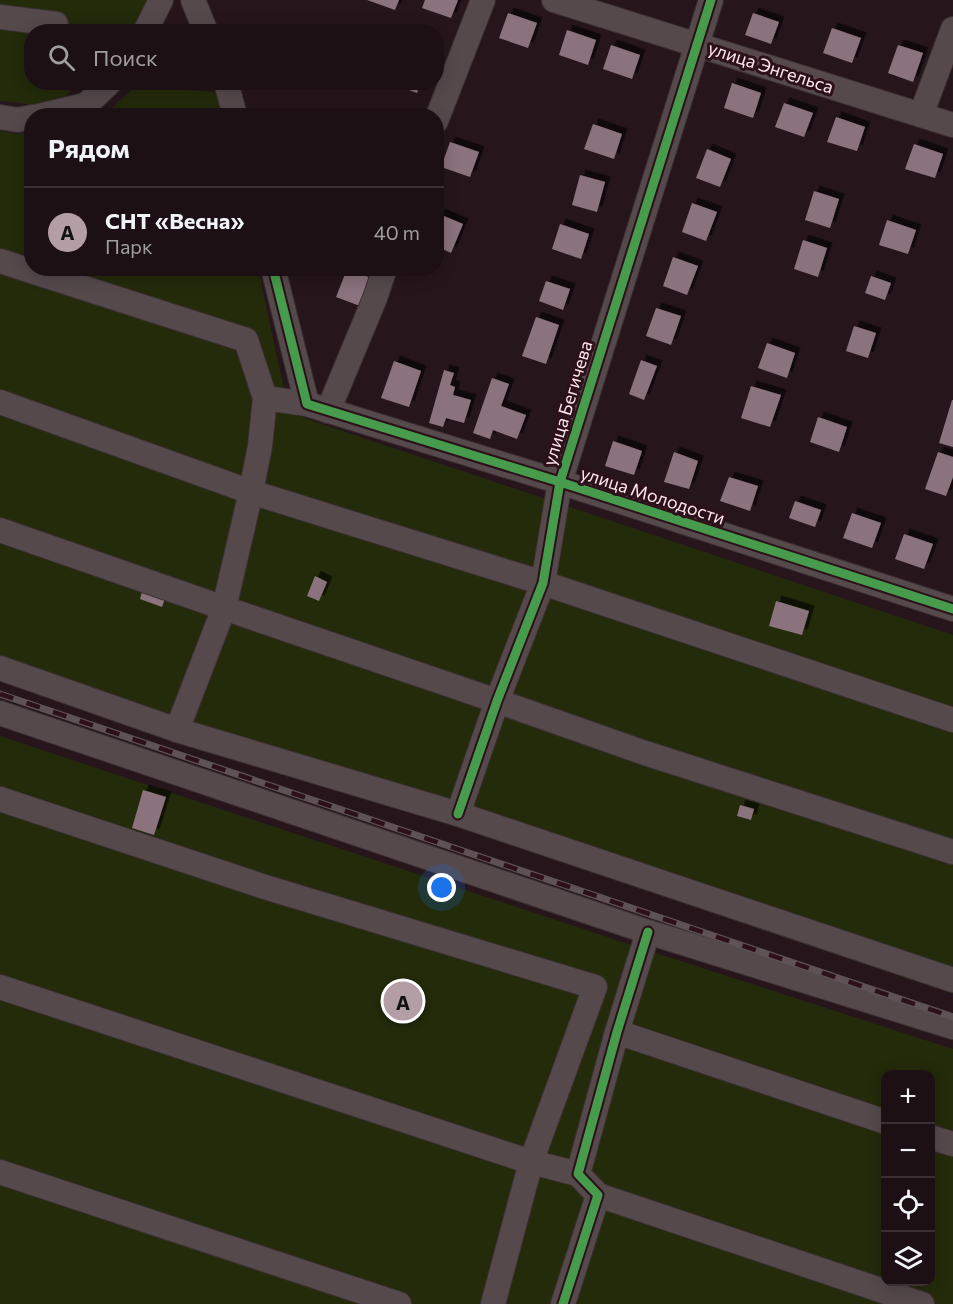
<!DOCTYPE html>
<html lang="ru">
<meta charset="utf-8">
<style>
:root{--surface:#1c1015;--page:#25191e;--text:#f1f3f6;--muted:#a09da0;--line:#3a3034;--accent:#b29ea4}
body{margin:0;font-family:Commissioner,sans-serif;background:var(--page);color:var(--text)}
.controls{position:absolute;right:18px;bottom:18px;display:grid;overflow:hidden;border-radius:12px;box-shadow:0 3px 15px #0003}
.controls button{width:54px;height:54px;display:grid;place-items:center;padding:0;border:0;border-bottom:2px solid var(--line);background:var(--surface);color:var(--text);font:30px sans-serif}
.you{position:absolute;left:442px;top:888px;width:21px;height:21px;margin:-15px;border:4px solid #fff;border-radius:50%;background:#1a73e8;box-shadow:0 0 0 9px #1a73e833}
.badge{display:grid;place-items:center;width:39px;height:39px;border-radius:50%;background:var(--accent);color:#111;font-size:20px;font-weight:700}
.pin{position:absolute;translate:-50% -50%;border:3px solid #fff;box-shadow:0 2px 6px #0006}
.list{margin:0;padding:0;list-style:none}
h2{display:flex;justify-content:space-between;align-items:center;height:78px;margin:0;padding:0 24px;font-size:26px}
h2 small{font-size:20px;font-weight:400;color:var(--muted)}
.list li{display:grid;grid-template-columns:39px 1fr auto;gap:18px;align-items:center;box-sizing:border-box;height:90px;padding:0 24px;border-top:2px solid var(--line)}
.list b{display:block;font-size:22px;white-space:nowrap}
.list p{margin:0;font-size:20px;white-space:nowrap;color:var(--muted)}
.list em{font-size:20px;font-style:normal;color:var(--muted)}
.icon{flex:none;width:33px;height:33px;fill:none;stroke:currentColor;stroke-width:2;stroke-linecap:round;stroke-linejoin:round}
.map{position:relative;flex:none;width:953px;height:1304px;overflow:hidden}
.search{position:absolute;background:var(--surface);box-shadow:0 3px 15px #0003;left:24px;top:24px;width:420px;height:66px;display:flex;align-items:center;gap:15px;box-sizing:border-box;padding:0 21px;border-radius:24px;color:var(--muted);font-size:22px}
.panel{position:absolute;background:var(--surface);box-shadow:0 3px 15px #0003;left:24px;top:108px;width:420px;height:168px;border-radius:24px}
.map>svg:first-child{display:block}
.green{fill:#232b0b;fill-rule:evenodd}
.building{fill:#8a737b;filter:url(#shadow)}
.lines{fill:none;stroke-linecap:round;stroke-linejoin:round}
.minor-casing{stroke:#3d3034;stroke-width:26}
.minor{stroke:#55494c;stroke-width:24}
.rail-casing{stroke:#5e5257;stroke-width:7}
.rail{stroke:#2c101a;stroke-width:4.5;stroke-dasharray:14;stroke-linecap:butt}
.cycleway-casing{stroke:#2c101a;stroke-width:13}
.cycleway{stroke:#469c4c;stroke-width:9}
.labels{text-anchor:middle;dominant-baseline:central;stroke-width:6;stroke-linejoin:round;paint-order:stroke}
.street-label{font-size:18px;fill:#fde8ed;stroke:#2c101a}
</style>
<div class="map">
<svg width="953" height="1304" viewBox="0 0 953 1304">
<defs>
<filter id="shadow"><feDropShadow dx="5.5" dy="-5.5" stdDeviation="0" flood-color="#0009"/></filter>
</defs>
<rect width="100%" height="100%" fill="#26161c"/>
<g class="green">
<path d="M0 0H151L135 31 32 32V82L74 83 65 100 39 105 0 101Z"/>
<path d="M134 87 221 92 226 116H104Z"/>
<path d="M0 131 16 134 31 132 32 268 258 269 287 402 304 418 953 635V994L0 674Z"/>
<path d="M0 736 659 954 953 1049V1304H0ZM886 1074H930V1282H886Z"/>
</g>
<g class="building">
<path d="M367 0H399L395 10Z"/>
<path d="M425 0H458L451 18 422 8Z"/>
<path d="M508 13 537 23 528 48 499 38Z"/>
<path d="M753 13 779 22 771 44 745 35Z"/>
<path d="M832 28 861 38 852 63 823 53Z"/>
<path d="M567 30 596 40 588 65 559 55Z"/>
<path d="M611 45 640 55 632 79 603 69Z"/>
<path d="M898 45 923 53 913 82 888 73Z"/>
<path d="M387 82H421L417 93Z"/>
<path d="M732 83 761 93 753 118 724 108Z"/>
<path d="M784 103 813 113 804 137 775 127Z"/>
<path d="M836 117 865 127 857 151 827 142Z"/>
<path d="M593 124 622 134 614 159 584 149Z"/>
<path d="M450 142 479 152 470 177 441 167Z"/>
<path d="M914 144 943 154 935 178 905 169Z"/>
<path d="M707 149 731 159 720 187 696 178Z"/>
<path d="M580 175 605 182 597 212 572 205Z"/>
<path d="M814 191 839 199 830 228 805 220Z"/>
<path d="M692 203 717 212 706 241 682 232Z"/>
<path d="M439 214 463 224 451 253 436 246V221Z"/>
<path d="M887 220 916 230 908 254 879 245Z"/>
<path d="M560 224 589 234 581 259 552 249Z"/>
<path d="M803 240 827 248 818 277 794 269Z"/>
<path d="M673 257 698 266 687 295 663 286Z"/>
<path d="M347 269 371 278 360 306 336 297Z"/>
<path d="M871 276 891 283 885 300 865 293Z"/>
<path d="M546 281 570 289 563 310 539 301Z"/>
<path d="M656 308 681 316 671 345 646 336Z"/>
<path d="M536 317 559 325 546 364 522 356Z"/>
<path d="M854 326 876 333 868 358 846 351Z"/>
<path d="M767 343 795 353 787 378 758 368Z"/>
<path d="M641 360 657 366 644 400 629 394Z"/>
<path d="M394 361 421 371 409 407 381 398Z"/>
<path d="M444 370 454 373 450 385 455 387 453 395 471 400 464 423 446 418 443 427 429 423Z"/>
<path d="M492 378 509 384 501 406 526 415 517 439 493 430 490 439 473 433Z"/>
<path d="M751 386 781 395 770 427 741 418Z"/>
<path d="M952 400H953V447L939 443Z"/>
<path d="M818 417 847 427 839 452 810 442Z"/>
<path d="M613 441 642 451 634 475 605 466Z"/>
<path d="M674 452 698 461 689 489 664 482Z"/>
<path d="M938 452 953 457V477L946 496 925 489Z"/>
<path d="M729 477 758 486 750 511 720 501Z"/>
<path d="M795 501 821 510 815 527 789 518Z"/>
<path d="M852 513 881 523 872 548 843 538Z"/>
<path d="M904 534 933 544 924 569 895 559Z"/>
<path d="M315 576 327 582 319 601 307 596Z"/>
<path d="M144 585 167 593 162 607 140 599Z"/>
<path d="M776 601 809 611 802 635 769 626Z"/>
<path d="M143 790 166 797 154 835 132 828Z"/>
<path d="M740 805 754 809 751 820 737 816Z"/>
</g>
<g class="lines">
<defs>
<g id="minor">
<path d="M193 0 206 32"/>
<path d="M554 0 953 125"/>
<path d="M0 17 56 24"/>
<path d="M145 32 161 0"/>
<path d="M226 82 235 116"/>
<path d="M921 115 953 29"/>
<path d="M39 116 86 105 110 82"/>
<path d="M0 117 18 120 32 117"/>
<path d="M436 121 483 0"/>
<path d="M0 261 246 340 265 398 307 404 560 482 953 609"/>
<path d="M273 268 307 404"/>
<path d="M0 402 251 492 543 583 953 720"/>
<path d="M328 411 375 298 385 268"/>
<path d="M0 530 224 608 497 701 645 753 953 852"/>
<path d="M0 668 177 730 458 814 953 980"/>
<path d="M0 713 648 932 953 1027"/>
<path d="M177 730 224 608 251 492 260 446 265 398"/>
<path d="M0 799 265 887 595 987 531 1162 493 1304"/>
<path d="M458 814 497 701 543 583 560 482 711 0"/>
<path d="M0 987 531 1162 578 1174"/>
<path d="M617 1032 886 1122"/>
<path d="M930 1137 953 1144"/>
<path d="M0 1172 399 1304"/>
<path d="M598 1195 922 1304"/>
<path d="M563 1304 598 1195 578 1174 617 1032 648 932"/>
</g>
</defs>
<use href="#minor" class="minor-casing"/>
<use href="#minor" class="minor"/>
<defs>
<path id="rail" d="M0 694 953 1017"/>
</defs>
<use href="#rail" class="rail-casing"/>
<use href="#rail" class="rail"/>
<defs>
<g id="cycleway">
<path d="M273 268 307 404 560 482 953 609"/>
<path d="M458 814 497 701 543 583 560 482 711 0"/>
<path d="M563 1304 598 1195 578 1174 617 1032 648 932"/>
</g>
</defs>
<use href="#cycleway" class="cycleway-casing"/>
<use href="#cycleway" class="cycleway"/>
</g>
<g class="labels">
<g class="street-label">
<text transform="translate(771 67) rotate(18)">улица Энгельса</text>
<text transform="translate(567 403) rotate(-73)">улица Бегичева</text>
<text transform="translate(653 495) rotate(18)">улица Молодости</text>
</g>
</g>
</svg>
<div class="controls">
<button>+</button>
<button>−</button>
<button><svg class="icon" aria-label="locate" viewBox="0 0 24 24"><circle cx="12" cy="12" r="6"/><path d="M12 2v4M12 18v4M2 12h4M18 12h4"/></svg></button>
<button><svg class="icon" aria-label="layers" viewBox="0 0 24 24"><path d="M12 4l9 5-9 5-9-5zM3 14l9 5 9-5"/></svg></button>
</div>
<div class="you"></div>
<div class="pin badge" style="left:403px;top:1001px">A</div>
<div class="search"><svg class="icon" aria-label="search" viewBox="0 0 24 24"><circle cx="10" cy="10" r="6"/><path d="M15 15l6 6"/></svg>Поиск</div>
<section class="panel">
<h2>Рядом<small></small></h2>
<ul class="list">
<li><span class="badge">A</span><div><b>СНТ «Весна»</b><p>Парк</p></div><em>40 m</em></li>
</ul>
</section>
</div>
